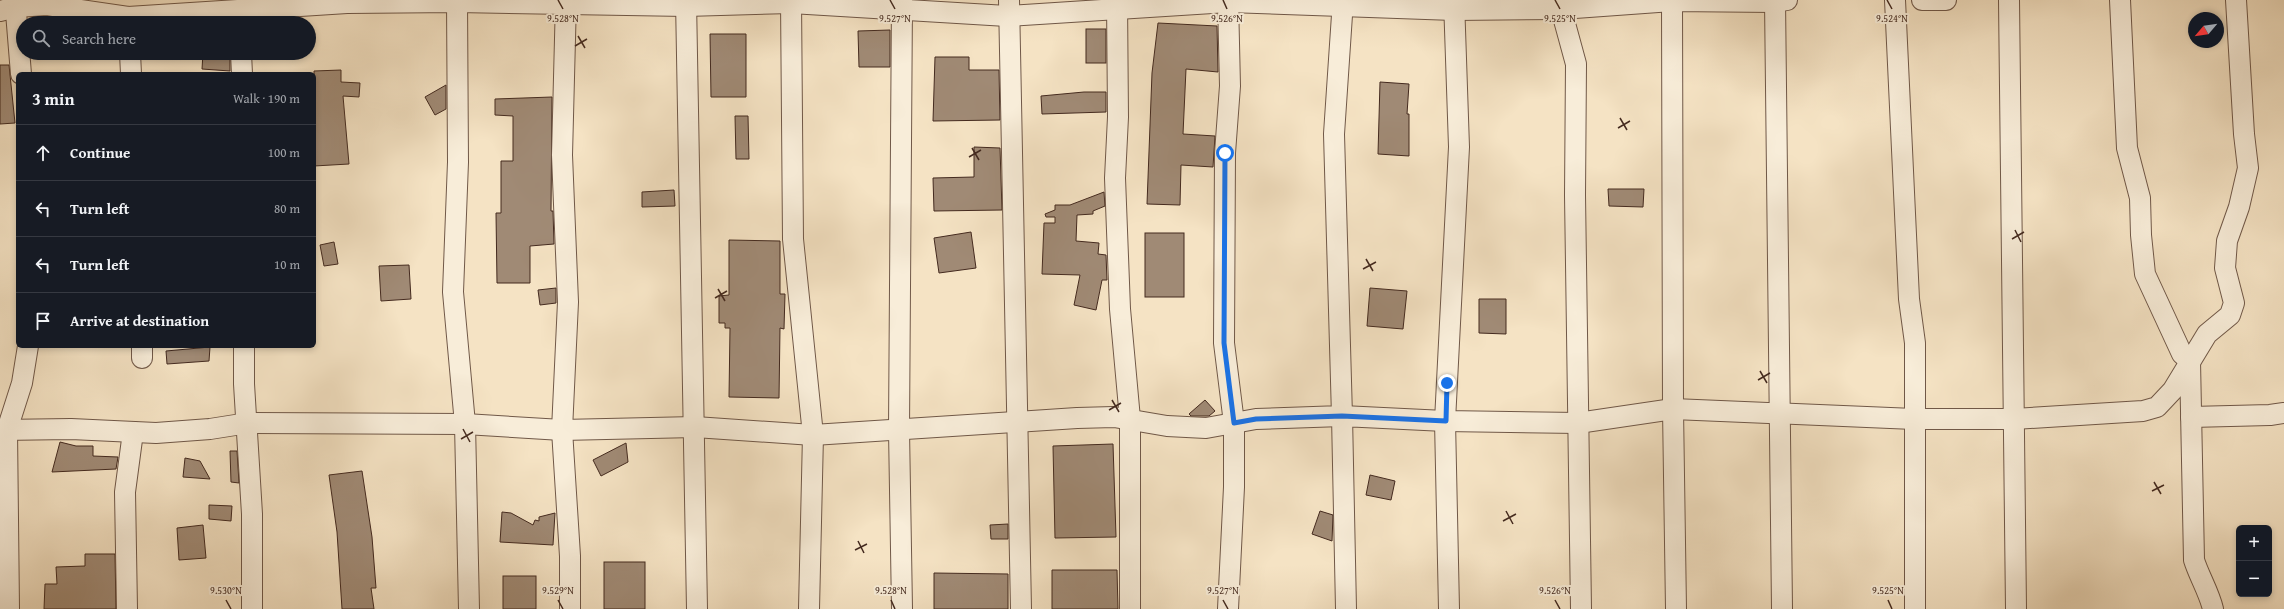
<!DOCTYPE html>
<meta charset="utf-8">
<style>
:root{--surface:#171b24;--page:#20242c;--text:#f1f3f6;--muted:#9ea1a6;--line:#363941}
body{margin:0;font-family:"Gentium Book Plus",serif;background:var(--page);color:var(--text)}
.controls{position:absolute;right:12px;bottom:12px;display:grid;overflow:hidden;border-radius:6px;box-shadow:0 2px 6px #0003}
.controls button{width:36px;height:36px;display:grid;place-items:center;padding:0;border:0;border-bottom:1px solid var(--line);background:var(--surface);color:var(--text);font:20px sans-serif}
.compass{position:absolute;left:2188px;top:12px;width:36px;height:36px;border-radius:50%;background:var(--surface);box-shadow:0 2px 6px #0003;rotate:241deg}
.stop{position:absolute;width:12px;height:12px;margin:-9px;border:3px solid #1a73e8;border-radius:50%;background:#fff}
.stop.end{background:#1a73e8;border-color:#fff;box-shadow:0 1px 4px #0008}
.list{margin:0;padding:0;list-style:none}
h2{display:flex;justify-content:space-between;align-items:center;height:52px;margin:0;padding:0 16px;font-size:17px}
h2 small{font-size:13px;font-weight:400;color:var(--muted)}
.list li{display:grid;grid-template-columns:26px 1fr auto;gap:12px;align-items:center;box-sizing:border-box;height:56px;padding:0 16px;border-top:1px solid var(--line)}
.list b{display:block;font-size:15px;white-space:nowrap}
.list em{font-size:13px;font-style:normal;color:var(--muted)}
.icon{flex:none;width:22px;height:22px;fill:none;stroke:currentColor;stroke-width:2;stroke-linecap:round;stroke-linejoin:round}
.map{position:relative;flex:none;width:2284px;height:609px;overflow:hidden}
.search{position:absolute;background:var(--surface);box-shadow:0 2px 6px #0003;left:16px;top:16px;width:300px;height:44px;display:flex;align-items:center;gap:10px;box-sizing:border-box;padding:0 14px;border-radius:22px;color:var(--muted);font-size:15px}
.panel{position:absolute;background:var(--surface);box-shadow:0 2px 6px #0003;left:16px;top:72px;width:300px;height:276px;border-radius:6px}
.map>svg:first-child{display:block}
.building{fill:#a08a75;stroke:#442a1f}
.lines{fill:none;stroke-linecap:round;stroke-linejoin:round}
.street-casing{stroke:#705848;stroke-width:22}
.street{stroke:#f8edd9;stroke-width:20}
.route{stroke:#1a73e8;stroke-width:5}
.ticks{fill:none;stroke:#442a1f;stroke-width:1.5}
.ticks-label{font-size:10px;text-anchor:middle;fill:#442a1f;stroke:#f8edd9;stroke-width:4;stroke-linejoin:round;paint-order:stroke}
</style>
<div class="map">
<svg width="2284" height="609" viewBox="0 0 2284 609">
<rect width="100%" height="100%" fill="#f5e3c4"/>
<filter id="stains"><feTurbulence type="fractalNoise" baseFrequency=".005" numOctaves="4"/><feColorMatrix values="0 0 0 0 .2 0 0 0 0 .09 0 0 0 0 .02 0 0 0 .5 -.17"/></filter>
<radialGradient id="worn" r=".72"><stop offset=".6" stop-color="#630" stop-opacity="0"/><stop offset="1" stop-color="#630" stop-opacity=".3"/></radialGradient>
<g class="building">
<path d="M1158 23 1217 26 1218 72 1186 69 1183 134 1215 136 1213 167 1181 165 1180 205 1147 204 1152 73Z"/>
<rect x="1086" y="29" width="20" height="34"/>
<path d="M890 30V67H859L858 31Z"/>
<path d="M710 34H746V97H711Z"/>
<path d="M203 53H230V71L202 69Z"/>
<path d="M935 57H969V70H999L1000 120 933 121Z"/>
<path d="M0 65H9L15 123 0 124Z"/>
<path d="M341 70V82L360 83 359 97 343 96 349 164 314 166V71Z"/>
<path d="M1380 82 1409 84 1407 114H1409V156L1378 154Z"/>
<path d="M446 85V109L435 115 425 97Z"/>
<path d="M1084 92H1106V112L1042 114 1041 96Z"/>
<path d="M552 97 551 211H553L554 244 530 246V283H497L496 213H501V161H513V116L495 115V99Z"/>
<path d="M735 116H748L749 159H736Z"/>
<path d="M974 147 1000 148 1002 210 934 211 933 178 974 177Z"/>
<path d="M1608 189H1644L1643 207 1609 206Z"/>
<path d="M674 190 675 206 642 207V192Z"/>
<path d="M1104 192 1105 206 1093 211V214L1077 215 1076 241 1099 243 1098 254 1106 255 1107 280H1102L1096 310 1074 305 1080 275 1042 274 1044 223H1055V217H1046L1045 214 1055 210V205H1070Z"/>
<path d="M971 232 976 268 939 273 934 238Z"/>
<rect x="1145" y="233" width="39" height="64"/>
<path d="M729 240 780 241V294H785L784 329 780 328 779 398 729 397 730 328H725V323H719V296L729 295Z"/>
<path d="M334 242 338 264 324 266 320 245Z"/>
<path d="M409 265 411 299 381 301 379 266Z"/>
<path d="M556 288V303L540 305 538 290Z"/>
<path d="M1370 288 1407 291 1403 329 1367 326Z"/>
<path d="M1479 299H1506V334L1479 333Z"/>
<path d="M210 347 209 361 167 364 166 351Z"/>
<path d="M1205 400 1215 411 1209 416H1191L1189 414Z"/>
<path d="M60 442 76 446H93V456L118 457 116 469 52 472Z"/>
<path d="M626 443 628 462 601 476 593 460Z"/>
<path d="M1113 444 1116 537 1055 538 1053 446Z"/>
<path d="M230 451H237L239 483 231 482Z"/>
<path d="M185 458 200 461 210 479 183 477Z"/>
<path d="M362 471 372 537 376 588H371L374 609H342L337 532 329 475Z"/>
<path d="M1370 475 1395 481 1391 500 1366 495Z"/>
<path d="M209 505 232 506 231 521 209 519Z"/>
<path d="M1320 511 1333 515 1332 541 1312 534Z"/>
<path d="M502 512 511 513 533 525 535 520 539 521V517L555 513 553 545 500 542Z"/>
<path d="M1008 524V539H991L990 525Z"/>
<path d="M203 525 206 558 179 560 177 528Z"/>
<path d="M85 554H115L116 609H44L45 584H57L56 567 85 566Z"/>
<rect x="604" y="562" width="41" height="47"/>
<path d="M1052 570H1117L1118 609H1052Z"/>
<path d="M934 573 1008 574V609H934Z"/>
<rect x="503" y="576" width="33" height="33"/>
</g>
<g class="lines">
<defs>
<g id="street">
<path d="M15 0 21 74"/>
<path d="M457 0 458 162 453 292 465 424 469 609"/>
<path d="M566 0 562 155 568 302 562 430 570 556V609"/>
<path d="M686 0 697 609"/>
<path d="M791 0 793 239 813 435 809 609"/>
<path d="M902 0 899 430 902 609"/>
<path d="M1009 0 1021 609"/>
<path d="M1117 0 1118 117 1115 178 1120 309 1130 419V609"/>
<path d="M1561 0V9L1576 64 1575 195 1581 609"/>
<path d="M1672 0 1673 409 1676 609"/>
<path d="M1775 0 1782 609"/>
<path d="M1895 0 1909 299 1915 343V609"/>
<path d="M1922 0H1946"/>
<path d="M2009 0 2016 609"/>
<path d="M2120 0 2127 148 2140 198 2141 235 2145 274 2182 354 2190 361 2194 560C2199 576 2209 592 2213 609"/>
<path d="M0 11 16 7 47 5 128 17 347 3 457 2 686 6 791 3 1007 16 1228 2 1454 10 1561 9 1672 1 1774 2 1787 0"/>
<path d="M130 53 131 74"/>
<path d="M241 53 242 74"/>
<path d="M244 346V384L252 514V609"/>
<path d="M142 358V346"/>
<path d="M2191 417 2270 415 2284 413"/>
<path d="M0 430 71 429 156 433 210 429 248 423 465 424 562 430 695 427 813 435 1077 418 1114 417 1167 426 1206 428 1256 419 1342 416 1334 134 1343 0"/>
<path d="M9 609 7 430 22 383 28 346"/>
<path d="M127 609 125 492 133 432"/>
<path d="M1228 609 1234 487V423L1224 343 1225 153 1230 86 1228 0"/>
<path d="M1346 609 1342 416 1445 421 1578 423 1673 409 1914 419H2014L2143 411 2157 407 2173 390 2207 334 2230 315 2234 303 2225 268 2227 241 2239 207 2248 168 2244 134 2236 0"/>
<path d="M1449 609 1445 421 1459 147 1454 0"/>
</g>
</defs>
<use href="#street" class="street-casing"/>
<use href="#street" class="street"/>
</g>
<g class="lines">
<path class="route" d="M1225 153 1224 343 1234 423 1256 419 1342 416 1446 421 1447 383"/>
</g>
<path class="ticks" d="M558 0 563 9M890 0 895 9M1223 0 1227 9M1555 0 1560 9M1887 0 1892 9M578 36 585 48M575 46 587 39M1620 118 1627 130M1618 128 1630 121M972 148 979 160M969 157 981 150M2015 230 2021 242M2012 239 2024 232M1366 259 1373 271M1363 269 1376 262M718 289 725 301M715 298 727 291M1760 371 1767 383M1758 380 1770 373M1112 400 1119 412M1109 410 1121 403M463 429 470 442M461 439 473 432M2154 482 2161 494M2152 491 2164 485M1506 511 1513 524M1503 521 1516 514M858 541 864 553M855 550 867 544M226 600 231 609M558 600 563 609M891 600 895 609M1223 600 1228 609M1555 600 1560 609M1888 600 1892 609"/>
<g class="ticks-label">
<text x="563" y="22">9.528°N</text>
<text x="895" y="22">9.527°N</text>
<text x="1560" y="22">9.525°N</text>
<text x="1892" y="22">9.524°N</text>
<text x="1227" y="22">9.526°N</text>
<text x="226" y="594">9.530°N</text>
<text x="558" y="594">9.529°N</text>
<text x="891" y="594">9.528°N</text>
<text x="1223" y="594">9.527°N</text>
<text x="1555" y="594">9.526°N</text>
<text x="1888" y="594">9.525°N</text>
</g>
<rect width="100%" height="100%" filter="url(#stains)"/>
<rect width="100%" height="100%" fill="url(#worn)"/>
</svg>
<div class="controls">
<button>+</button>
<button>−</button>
</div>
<svg class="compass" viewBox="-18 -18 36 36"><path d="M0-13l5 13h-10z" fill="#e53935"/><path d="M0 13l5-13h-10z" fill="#9ea1a6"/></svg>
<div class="stop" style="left:1225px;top:153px"></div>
<div class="stop end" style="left:1447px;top:383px"></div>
<div class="search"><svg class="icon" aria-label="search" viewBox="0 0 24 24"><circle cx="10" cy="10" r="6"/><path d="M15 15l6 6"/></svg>Search here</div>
<section class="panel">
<h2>3 min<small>Walk · 190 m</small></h2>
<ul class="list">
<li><svg class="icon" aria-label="ahead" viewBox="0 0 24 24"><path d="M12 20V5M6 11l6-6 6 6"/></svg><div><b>Continue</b></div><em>100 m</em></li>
<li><svg class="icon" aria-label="left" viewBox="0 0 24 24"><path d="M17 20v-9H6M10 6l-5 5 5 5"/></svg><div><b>Turn left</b></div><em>80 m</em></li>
<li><svg class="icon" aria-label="left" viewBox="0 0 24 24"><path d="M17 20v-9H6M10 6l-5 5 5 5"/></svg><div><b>Turn left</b></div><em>10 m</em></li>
<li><svg class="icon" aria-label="arrive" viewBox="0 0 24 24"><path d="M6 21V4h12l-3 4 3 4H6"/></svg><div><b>Arrive at destination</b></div></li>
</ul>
</section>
</div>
